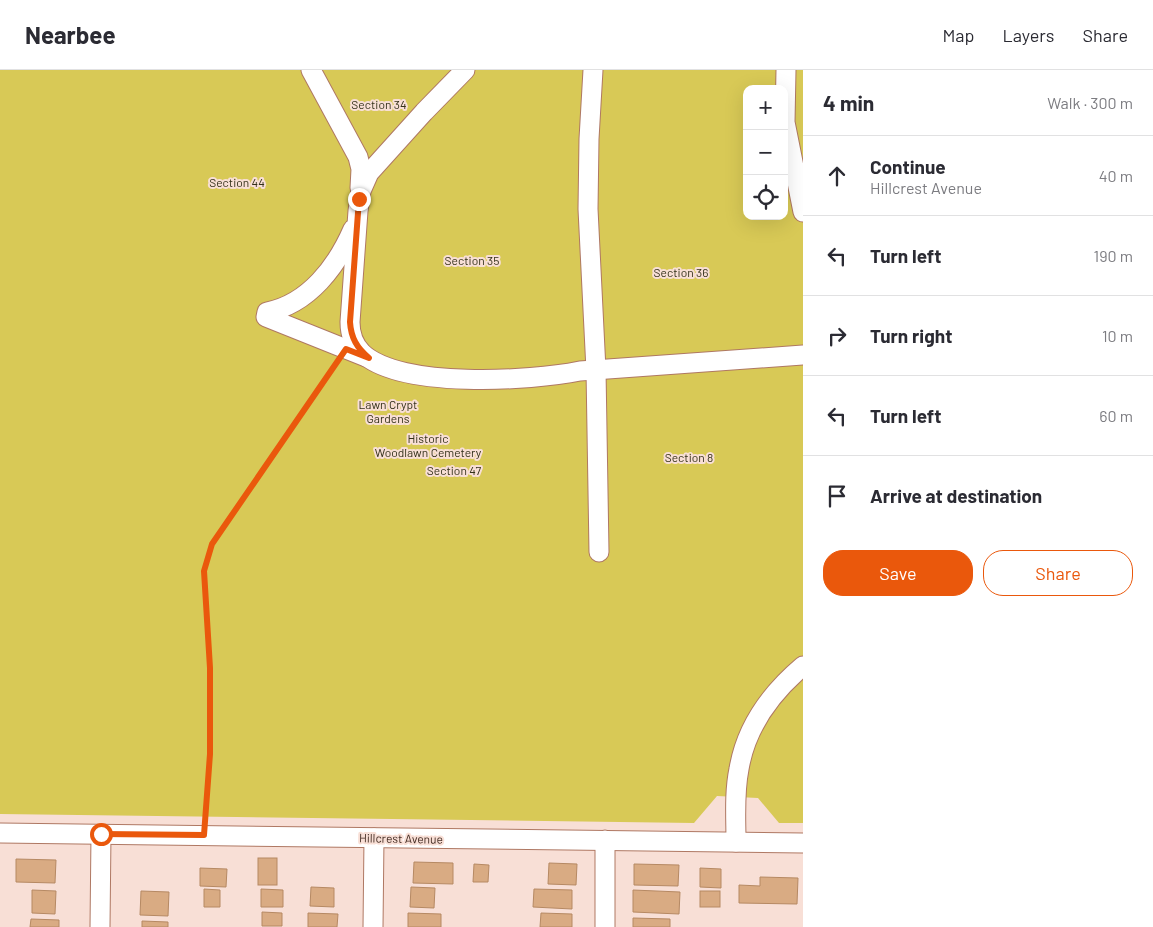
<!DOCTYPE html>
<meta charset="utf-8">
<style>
:root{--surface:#fff;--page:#f7f7f7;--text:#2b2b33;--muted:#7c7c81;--line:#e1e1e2;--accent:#ea580c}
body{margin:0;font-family:Barlow,sans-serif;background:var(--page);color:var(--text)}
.controls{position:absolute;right:15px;top:15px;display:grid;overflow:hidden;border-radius:10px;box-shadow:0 5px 20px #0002}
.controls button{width:45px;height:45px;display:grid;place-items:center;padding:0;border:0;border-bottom:1px solid var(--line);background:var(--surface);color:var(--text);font:25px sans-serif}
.stop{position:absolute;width:15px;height:15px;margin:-11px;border:4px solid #ea580c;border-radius:50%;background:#fff}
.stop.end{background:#ea580c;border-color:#fff;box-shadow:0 1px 5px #0008}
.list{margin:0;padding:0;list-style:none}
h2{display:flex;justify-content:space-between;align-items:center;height:65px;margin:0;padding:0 20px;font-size:21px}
h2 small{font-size:16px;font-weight:400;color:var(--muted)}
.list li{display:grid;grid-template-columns:32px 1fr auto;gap:15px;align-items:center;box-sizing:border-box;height:80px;padding:0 20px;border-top:1px solid var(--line)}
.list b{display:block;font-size:19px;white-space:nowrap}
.list p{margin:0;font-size:16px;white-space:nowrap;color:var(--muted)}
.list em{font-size:16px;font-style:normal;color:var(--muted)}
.actions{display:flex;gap:10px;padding:15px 20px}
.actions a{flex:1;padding:11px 0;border:1px solid var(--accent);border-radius:20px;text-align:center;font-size:18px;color:var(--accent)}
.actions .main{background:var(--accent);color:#fff}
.icon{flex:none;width:28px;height:28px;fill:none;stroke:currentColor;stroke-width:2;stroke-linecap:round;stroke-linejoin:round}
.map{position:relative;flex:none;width:803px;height:857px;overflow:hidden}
header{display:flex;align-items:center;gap:30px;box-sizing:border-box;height:70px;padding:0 25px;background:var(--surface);border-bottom:1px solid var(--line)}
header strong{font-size:24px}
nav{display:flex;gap:28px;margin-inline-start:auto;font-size:18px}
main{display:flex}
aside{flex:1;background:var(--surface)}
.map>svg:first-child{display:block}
.green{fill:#d8c956;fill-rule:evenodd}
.building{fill:#d9ab83;stroke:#b68963}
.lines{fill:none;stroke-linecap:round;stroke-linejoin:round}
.minor-casing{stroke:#af7863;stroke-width:21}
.path{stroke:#b9a097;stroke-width:3;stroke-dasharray:4 4;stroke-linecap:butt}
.minor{stroke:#fff;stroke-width:19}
.route{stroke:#ea580c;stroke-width:6}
.labels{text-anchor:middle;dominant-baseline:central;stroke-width:4;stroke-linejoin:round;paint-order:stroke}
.park-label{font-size:12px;fill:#34311a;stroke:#f8dfd6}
.street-label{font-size:12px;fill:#432c23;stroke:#f8dfd6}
</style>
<header>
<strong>Nearbee</strong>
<nav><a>Map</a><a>Layers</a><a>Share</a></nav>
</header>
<main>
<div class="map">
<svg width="803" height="857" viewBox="0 0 803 857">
<rect width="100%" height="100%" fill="#f8dfd6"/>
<path class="green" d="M0 0H803V753H779L758 728 717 726 694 753 0 744ZM747 19H784V146H747Z"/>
<g class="building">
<rect x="258" y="788" width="19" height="27"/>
<path d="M16 789 56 790 55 813 16 812Z"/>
<path d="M414 792 453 793V814L413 813Z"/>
<path d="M549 793 577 794 576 815 548 814Z"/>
<path d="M474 794 489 795 488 812H473Z"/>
<path d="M634 794 679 795 678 816 634 815Z"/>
<path d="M200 798 227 799 226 817 200 816Z"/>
<path d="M700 798 721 799V818L700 817Z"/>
<path d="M760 807 798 808 797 834 739 833V815L760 816Z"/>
<path d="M311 817 334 818V837L310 836Z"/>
<path d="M411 817 435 818 434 838 410 837Z"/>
<path d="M204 819 220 820V837H204Z"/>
<path d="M261 819 283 820V837H261Z"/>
<path d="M534 819 572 820V839L533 837Z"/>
<path d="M32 820 56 821 55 844 32 843Z"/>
<path d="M633 820 680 822 679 844 633 842Z"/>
<path d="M141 821 169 822 168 846 140 845Z"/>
<rect x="700" y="821" width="20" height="16"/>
<path d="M262 842 282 843V856H262Z"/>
<path d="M308 843 338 844 337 857H308Z"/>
<path d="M408 843 441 844V857H408Z"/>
<path d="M541 843 572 844V857H540Z"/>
<path d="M633 848 670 849V857H633Z"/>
<path d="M31 849 59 850V857H30Z"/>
<path d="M142 851 168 852V857H142Z"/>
</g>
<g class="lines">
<defs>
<g id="minor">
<path d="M311 0 358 87 361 99 360 118"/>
<path d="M465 0 424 42 369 103 361 121 358 141 350 252C350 264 353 274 362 283 400 319 531 311 580 301L803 285"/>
<path d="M593 0 589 69 588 139 596 300 599 482"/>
<path d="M786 0 785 52 803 142"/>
<path d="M353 159C337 196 309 234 267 242L266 247 366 287"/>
<path d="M0 763 803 773"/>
<path d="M736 772C736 748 734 723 739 699 746 657 771 623 803 596"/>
<path d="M100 857 101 764"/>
<path d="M373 857 374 768"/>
<path d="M605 857V770"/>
</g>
</defs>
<use href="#minor" class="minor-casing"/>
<path class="path" d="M205 747 210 684V598L204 501 212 473 336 294"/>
<use href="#minor" class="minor"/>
</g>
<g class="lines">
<path class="route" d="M101 764 204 765 210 684V598L204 501 212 474 346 279 369 288C357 278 351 268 350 252L359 129"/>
</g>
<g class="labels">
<g class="park-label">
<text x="379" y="34">Section 34</text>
<text x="237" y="112">Section 44</text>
<text x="472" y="190">Section 35</text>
<text x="681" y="202">Section 36</text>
<text x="388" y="334">Lawn Crypt<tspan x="388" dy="14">Gardens</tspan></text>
<text x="428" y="368">Historic<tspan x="428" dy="14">Woodlawn Cemetery</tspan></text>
<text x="689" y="387">Section 8</text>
<text x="454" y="400">Section 47</text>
</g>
<g class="street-label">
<text transform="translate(401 768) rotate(1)">Hillcrest Avenue</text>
</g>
</g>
</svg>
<div class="controls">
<button>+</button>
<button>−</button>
<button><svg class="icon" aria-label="locate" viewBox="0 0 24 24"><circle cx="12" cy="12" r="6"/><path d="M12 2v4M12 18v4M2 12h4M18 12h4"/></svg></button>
</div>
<div class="stop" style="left:101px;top:764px"></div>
<div class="stop end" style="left:359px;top:129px"></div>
</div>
<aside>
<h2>4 min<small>Walk · 300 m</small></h2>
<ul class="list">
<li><svg class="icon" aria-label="ahead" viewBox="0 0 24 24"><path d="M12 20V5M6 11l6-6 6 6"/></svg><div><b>Continue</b><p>Hillcrest Avenue</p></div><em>40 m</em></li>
<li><svg class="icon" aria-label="left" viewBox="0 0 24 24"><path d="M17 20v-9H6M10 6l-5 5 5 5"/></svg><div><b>Turn left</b></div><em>190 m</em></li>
<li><svg class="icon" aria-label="right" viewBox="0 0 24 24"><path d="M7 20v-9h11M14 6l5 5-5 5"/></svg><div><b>Turn right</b></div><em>10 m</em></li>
<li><svg class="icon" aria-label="left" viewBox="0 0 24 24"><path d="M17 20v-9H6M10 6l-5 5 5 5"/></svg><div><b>Turn left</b></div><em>60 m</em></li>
<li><svg class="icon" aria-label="arrive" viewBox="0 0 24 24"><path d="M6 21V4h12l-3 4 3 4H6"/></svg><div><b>Arrive at destination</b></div></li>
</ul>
<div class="actions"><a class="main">Save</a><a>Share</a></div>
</aside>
</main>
